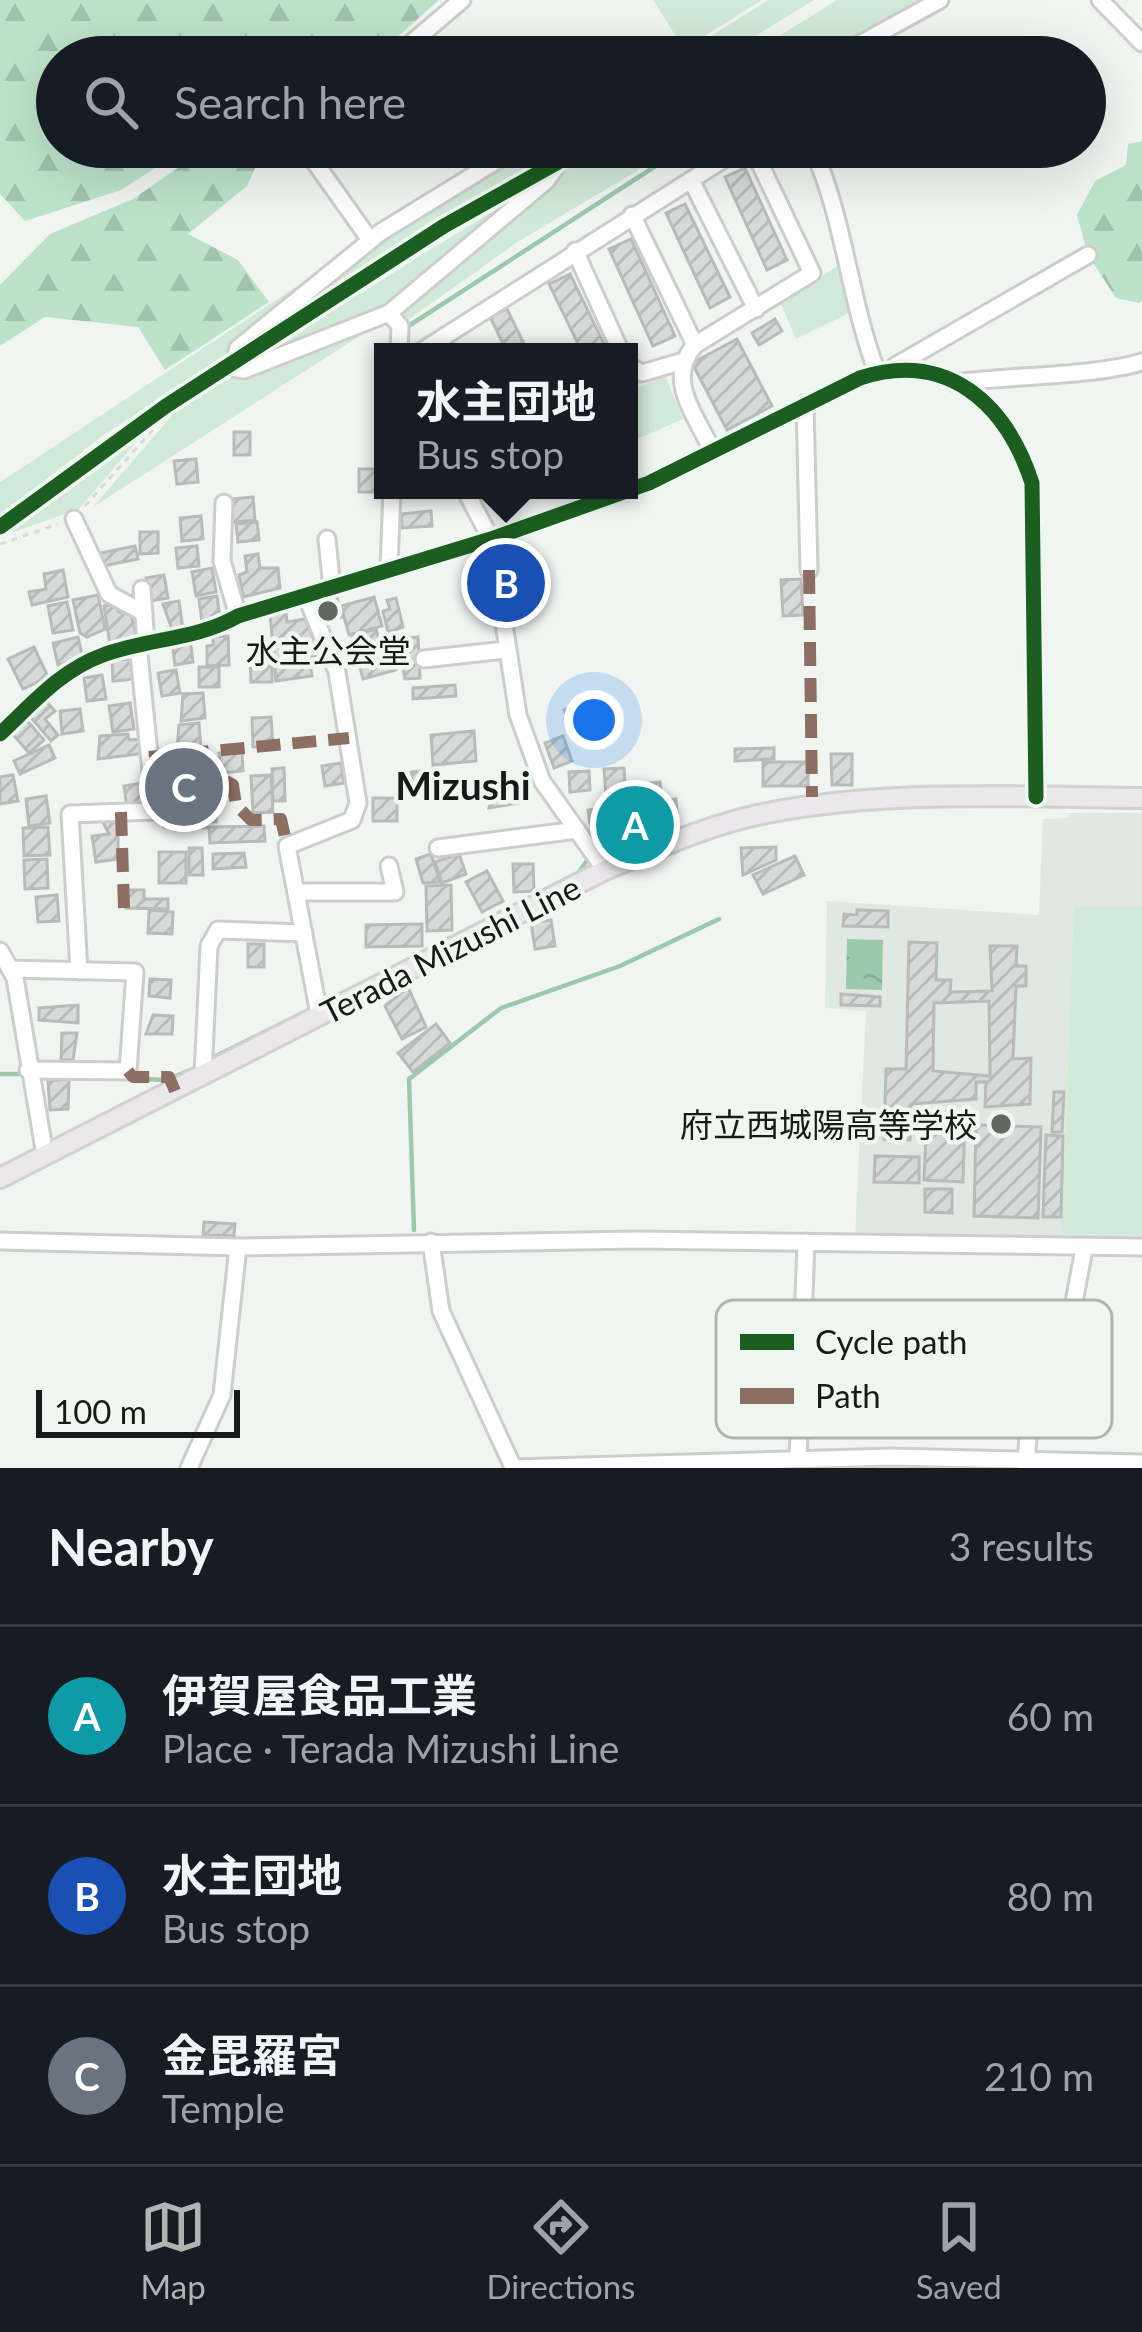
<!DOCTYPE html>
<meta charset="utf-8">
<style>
:root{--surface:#171b24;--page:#242831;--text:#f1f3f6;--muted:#9ea1a6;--line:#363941;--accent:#b1b4b4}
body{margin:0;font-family:Lato,"Noto Sans JP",sans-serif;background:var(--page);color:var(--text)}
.scale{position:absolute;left:36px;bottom:30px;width:204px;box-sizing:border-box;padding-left:12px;border:6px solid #171a18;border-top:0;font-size:33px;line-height:42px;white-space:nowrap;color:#171a18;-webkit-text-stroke:9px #eff7f1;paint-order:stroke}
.you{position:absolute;left:594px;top:720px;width:42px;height:42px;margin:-30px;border:9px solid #fff;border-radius:50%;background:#1a73e8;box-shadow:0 0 0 18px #1a73e833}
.badge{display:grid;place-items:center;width:78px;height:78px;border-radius:50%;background:var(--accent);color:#fff;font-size:39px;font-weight:700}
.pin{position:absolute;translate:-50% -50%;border:6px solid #fff;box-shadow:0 3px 12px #0006}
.popup{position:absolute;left:374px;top:343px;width:264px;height:156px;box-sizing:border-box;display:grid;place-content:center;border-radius:0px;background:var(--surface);filter:drop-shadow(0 3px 9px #0005);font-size:39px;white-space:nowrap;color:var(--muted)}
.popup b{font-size:45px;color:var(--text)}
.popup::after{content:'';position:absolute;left:50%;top:100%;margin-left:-24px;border:24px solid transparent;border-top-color:var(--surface)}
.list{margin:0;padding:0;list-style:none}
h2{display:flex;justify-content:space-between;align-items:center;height:156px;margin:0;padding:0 48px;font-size:51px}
h2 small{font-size:39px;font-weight:400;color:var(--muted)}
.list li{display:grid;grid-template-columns:78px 1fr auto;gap:36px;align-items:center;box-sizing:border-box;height:180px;padding:0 48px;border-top:3px solid var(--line)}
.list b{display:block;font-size:45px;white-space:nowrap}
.list p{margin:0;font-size:39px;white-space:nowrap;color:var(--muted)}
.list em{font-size:39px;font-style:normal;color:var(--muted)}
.icon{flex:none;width:66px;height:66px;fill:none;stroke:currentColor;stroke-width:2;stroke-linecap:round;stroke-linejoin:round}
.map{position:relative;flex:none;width:1142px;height:1468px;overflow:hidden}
.search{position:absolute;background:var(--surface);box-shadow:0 12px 48px #0002;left:36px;right:36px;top:36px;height:132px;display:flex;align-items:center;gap:30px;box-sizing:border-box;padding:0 42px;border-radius:66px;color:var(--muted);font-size:45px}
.sheet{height:696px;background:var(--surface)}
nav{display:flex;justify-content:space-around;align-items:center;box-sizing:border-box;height:168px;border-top:3px solid var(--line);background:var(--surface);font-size:33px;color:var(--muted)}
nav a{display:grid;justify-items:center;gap:6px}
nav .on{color:var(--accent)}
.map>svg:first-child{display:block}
.built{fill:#dfe8e2}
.green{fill:#d1e9d8}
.forest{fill:url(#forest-firs)}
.water{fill:url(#water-ripples)}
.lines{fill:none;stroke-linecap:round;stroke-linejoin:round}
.stream{stroke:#9acaab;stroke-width:4.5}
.building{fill:url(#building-hatch);stroke:#b8bcb9;stroke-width:3;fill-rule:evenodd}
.minor-casing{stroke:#cccecc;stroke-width:21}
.major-casing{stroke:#d0d2d0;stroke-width:24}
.path{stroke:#d8d9d8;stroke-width:3;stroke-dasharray:6 6;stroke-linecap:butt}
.minor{stroke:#fdfefd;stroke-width:15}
.major{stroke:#ebe7eb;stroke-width:18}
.quiet{stroke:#8d6e63;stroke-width:12;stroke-dasharray:24 12;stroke-linecap:butt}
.cycleway-casing{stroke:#eff7f1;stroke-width:22}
.cycleway{stroke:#1b5e20;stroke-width:15}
.poi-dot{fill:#636764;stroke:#eff7f1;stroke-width:4.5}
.labels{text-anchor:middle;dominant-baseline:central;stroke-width:9;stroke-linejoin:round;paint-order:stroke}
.poi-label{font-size:33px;fill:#171a18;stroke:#eff7f1}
.street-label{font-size:33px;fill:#171a18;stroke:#eff7f1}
.quarter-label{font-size:39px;font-weight:bold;fill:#171a18;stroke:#eff7f1}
.key{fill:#eff7f1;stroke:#aeb5b0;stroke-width:3}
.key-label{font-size:33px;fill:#171a18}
</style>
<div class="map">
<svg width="1142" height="1468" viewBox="0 0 1142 1468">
<defs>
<pattern id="forest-firs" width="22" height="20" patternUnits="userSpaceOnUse" patternTransform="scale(3)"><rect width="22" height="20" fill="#bce3ca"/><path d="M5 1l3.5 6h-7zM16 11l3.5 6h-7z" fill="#a1c2ad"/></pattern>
<pattern id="water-ripples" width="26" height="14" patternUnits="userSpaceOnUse" patternTransform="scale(3)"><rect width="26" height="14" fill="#9acaab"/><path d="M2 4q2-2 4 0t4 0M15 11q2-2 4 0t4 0" fill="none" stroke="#84ad92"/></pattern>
<pattern id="building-hatch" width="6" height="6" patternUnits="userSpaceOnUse" patternTransform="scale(3)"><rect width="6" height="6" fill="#d8dad9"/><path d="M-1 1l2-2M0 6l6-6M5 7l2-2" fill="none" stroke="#b9baba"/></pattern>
</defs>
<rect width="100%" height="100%" fill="#f1f5f2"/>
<path class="built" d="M1069 813H1142V1240L855 1237 866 1011 825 1008 827 901 1039 915 1043 819 1068 818Z"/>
<g class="green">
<path d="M653 0H762L684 49Z"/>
<path d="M769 0H814L721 57H677Z"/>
<path d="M837 0H919L825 57H745Z"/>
<path d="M531 147H571L252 347 382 238Z"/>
<path d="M599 147H677L519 241 408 320 401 307 562 170Z"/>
<path d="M520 194 385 310 250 362Z"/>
<path d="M367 240 223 358 106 433 0 515V482Z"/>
<path d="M840 264 849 313 796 339 781 304Z"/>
<path d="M380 323 93 507 174 413 230 378 244 381Z"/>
<path d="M665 375 683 419 629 443V392Z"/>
<path d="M155 420 79 509 0 537V533Z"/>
<path d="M1074 907H1142V1234H1062Z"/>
</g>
<g class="forest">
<path d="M0 0H439L375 57H57V147H188L121 190 25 221 0 194Z"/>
<path d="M1142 141V301L1139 303 1116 298 1088 255 1077 215 1095 181 1126 165 1128 144Z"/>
<path d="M208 147H258L262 154 247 186 188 234 238 260 269 302 165 370 138 327 45 317 0 346V285L50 234 133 199Z"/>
</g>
<path class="water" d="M847 939 883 940 882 990 846 989Z"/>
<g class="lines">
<g class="stream">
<path d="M407 327 685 147"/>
<path d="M379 975 578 873 586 862"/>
<path d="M325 1001 358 986"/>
<path d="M214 1057 311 1009"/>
<path d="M0 1074H24"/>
<path d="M118 1078 167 1080 197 1067"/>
<path d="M414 1230 409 1079 501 1008 620 966 719 919"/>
<path d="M683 1233 809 1235"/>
<path d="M0 1234 180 1238"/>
<path d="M269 1239 468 1236"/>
</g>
</g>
<g class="building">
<path d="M745 168 787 260 767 270 725 177Z"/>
<path d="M685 204 730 297 710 308 666 213Z"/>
<path d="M631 239 675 336 653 346 609 249Z"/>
<path d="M570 274 608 352H582L549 284Z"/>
<path d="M507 309 528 352H507L490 317Z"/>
<path d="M775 319 782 331 759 345 752 333Z"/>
<path d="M737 339 772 406 727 430 692 363Z"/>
<rect x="234" y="432" width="16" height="23"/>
<path d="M196 459 198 482 177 484 174 461Z"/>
<rect x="359" y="469" width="19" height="23"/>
<path d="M253 497 255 520 233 522 231 499Z"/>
<path d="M431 511 432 526 402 528 401 514Z"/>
<path d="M201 516 203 539 182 541 180 518Z"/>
<path d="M257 522 259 540 238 542 236 524Z"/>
<path d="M140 532H158V553L140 554Z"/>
<path d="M135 546 138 559 98 567 96 554Z"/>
<path d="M197 546 199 566 178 568 176 548Z"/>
<path d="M258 554 260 568H278L280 588 243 597 239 575 247 572 245 556Z"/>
<path d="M212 568 216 592 196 596 192 572Z"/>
<path d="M63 570 68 597 32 605 29 592 46 589 44 574Z"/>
<path d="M164 575 168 598 150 601 146 578Z"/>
<path d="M801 579 803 615 783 616 781 580Z"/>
<path d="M98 595 105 629 87 637 80 633 73 600Z"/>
<path d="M217 596 220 619 202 622 199 599Z"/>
<path d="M374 597 382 626 349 635 341 606Z"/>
<path d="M337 598 342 617 319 624 313 605Z"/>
<path d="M396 598 403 627 388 632 383 611 390 609 387 600Z"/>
<path d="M179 601 183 630 173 632 163 604Z"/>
<path d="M67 602 73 630 53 633 48 606Z"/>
<path d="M115 604 119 612 131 614 137 638 110 645 104 606Z"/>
<path d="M286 612 287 622 305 619 321 656 309 658 312 676 276 681 270 614Z"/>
<path d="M376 629 380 643 356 650 352 636Z"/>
<path d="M228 636 229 665 207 666V646L213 645V637Z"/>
<path d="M78 637 83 659 58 665 53 643Z"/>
<path d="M418 637 420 678 405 679 397 639Z"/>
<path d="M190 639 193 662 175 665 172 642Z"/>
<path d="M34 647 48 677 23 689 8 659Z"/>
<path d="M390 648 396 670 363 679 357 657Z"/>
<path d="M134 659 135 679 113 681 112 660Z"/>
<path d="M250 659H272V682H251Z"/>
<rect x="199" y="667" width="20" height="20"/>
<path d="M176 670 180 693 162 696 158 673Z"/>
<path d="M102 675 106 699 87 701 84 678Z"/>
<path d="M455 685 456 696 413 699V688Z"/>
<path d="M203 693 205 718 181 721 183 694Z"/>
<path d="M598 695 603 708 569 723 564 710Z"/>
<path d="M44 699 55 711 45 719 58 735 51 741 27 713Z"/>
<path d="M130 703 134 729 113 732 109 706Z"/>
<path d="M80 709 83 731 62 734 60 711Z"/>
<path d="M24 717 44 740 29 753 9 730Z"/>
<path d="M271 717 273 746 253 747 252 718Z"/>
<path d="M199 723 201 749 177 751 179 725Z"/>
<path d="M474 731 476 761 433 765 431 735Z"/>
<path d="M128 734 129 740 145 739 146 753 98 759 100 736Z"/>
<path d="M563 736 572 761 554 768 545 743Z"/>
<path d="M49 745 55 758 20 774 14 761Z"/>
<path d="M774 748V759L735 761V749Z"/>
<path d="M242 751 243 771 221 773 219 753Z"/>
<path d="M831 754H852V785H832Z"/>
<rect x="763" y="762" width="45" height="24"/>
<path d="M341 763 344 783 325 786 322 766Z"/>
<path d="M284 768 285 801H273L272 769Z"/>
<path d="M624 768 626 794 606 796 604 769Z"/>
<path d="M430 770 432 790 414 792 411 772Z"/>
<path d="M589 771 590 790 570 792 569 772Z"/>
<path d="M13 775 18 801 0 804V777Z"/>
<path d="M271 775 273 812 253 813 251 776Z"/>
<path d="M216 779 217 796 193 802V780Z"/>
<path d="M660 782 662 796 635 800 634 785Z"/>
<path d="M143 783 146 806 127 809 124 786Z"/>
<path d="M519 790V803L489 808 494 791Z"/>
<path d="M46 796 50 823 29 826 26 799Z"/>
<rect x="373" y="798" width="24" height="23"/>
<path d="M676 799 678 826 621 849H611L590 823 588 810Z"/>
<path d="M164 803 217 804 216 822H207V828L164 827Z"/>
<path d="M118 815V859L96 862 92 836 109 834 100 816Z"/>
<path d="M264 826 265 841 210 843 209 827Z"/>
<path d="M48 827 50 855 24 856 23 828Z"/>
<path d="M776 847V860L743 875 741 848Z"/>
<path d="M189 848H202L203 875H189Z"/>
<rect x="159" y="852" width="27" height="31"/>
<path d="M244 853 246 867 213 869V854Z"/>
<path d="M431 854 440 882 423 883 416 859Z"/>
<path d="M459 854 466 874 442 883 435 862Z"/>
<path d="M795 856 804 875 763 894 753 875Z"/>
<path d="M47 859 48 888 25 889 24 860Z"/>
<path d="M513 864H533L534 891 514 892Z"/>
<path d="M487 871 503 901 482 912 466 882Z"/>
<path d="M451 885 452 930 427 931 426 886Z"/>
<path d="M126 890H144V899H168V909L126 908Z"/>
<path d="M57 895 59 921 38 922 36 897Z"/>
<path d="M149 910 173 912 172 934 148 933Z"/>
<path d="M857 910 888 911V927L843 926 844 914 857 915Z"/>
<path d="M551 920 555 946 535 949 531 923Z"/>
<path d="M422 924V946L366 947V925Z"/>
<path d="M909 942 937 943 936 980H951L950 992 992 991 990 946H1017L1016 966H1026V986H1016L1013 1059 1031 1058 1030 1104 985 1107 986 1082H976V1099L911 1104 910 1140 884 1139 886 1069H906ZM989 1001 990 1076 933 1071 934 1003Z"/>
<rect x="248" y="944" width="16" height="23"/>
<path d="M150 979 171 980 170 998 149 996Z"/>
<path d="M408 987 426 1027 402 1039 385 1006Z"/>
<path d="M841 994 880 997V1006L841 1005Z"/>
<path d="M78 1005V1023L39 1020V1008Z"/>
<path d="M153 1015 173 1016 172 1034H146Z"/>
<path d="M436 1024 450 1043 413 1072 398 1053Z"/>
<path d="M62 1033H77L73 1060H61Z"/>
<path d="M69 1079 68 1109 50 1110 48 1081Z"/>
<path d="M1054 1092H1064L1062 1132H1052Z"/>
<path d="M927 1112 965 1114 963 1182 924 1180Z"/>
<path d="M976 1125 1041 1127 1038 1218 974 1216Z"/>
<path d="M1046 1135 1063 1136 1061 1217H1043Z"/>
<path d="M875 1156 919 1157V1183L874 1182Z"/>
<path d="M925 1189H952V1213L925 1212Z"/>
<path d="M204 1222 235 1224 234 1236 203 1235Z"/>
</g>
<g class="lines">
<defs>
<g id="minor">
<path d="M1100 0 1142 43"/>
<path d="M395 57 462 0"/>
<path d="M836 57 940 0"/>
<path d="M304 147 370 240"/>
<path d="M519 147 381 232 238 348 232 368 244 370 389 313 546 181 560 162"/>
<path d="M812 147C845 220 849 299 877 372"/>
<path d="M691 180 756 309"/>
<path d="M632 215 695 345"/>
<path d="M575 251 621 352"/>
<path d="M389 313 400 326 399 352"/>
<path d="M420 352 743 147"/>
<path d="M629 366 642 373 680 362"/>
<path d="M895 366 1088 255"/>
<path d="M955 383C1014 375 1089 377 1142 362"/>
<path d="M805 404 809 570"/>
<path d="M712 450C695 414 665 379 695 345L812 273 752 147"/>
<path d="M465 490 491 539 518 715 542 781 605 870"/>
<path d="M224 503 222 561 238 616"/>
<path d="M74 519 109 594 144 613"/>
<path d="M327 539 332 589"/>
<path d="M389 567 392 490"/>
<path d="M142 589 146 643"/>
<path d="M307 598 337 672 358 803 352 820 287 846 319 1014"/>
<path d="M424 659 505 650"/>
<path d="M0 734C32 704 61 670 103 655 149 638 196 640 238 616L491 539 649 483 860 378C947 350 1006 403 1032 483L1036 797"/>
<path d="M438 848 577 830"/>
<path d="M296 892H395L389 866"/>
<path d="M0 951 15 978 45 1155"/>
<path d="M10 969 135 972 128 1071 28 1070"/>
<path d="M79 971 70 814 155 811 138 645"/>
<path d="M203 1076 209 946 218 930 304 933"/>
<path d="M0 1241 238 1247 637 1240 1142 1247"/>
<path d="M431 1242 441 1311 513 1467"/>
<path d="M798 1459 806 1242"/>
<path d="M1026 1465 1028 1436 1058 1387 1084 1249"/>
<path d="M189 1468 222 1395 238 1247"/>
<path d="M512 1468 891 1457 1142 1463"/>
</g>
<path id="major" d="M0 1178 605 870C656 849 708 825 762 814 887 789 1016 797 1142 798"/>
</defs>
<use href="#minor" class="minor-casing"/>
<use href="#major" class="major-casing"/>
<g class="path">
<path d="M51 488 64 506"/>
<path d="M85 506 165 416 166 406"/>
<path d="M0 544 58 524"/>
</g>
<use href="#minor" class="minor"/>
<use href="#major" class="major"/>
<g class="quiet">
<path d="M809 570 812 797"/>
<path d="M178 754V777L221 778 233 785 236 805 251 820 281 819 287 846"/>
<path d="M149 757 349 738"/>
<path d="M121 812 124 908"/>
<path d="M128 1071 133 1077H169L175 1091"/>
</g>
<defs>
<g id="cycleway">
<path d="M0 527 166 406 444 226 585 147"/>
<path d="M0 734C32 704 61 670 103 655 149 638 196 640 238 616L491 539 649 483 860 378C947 350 1006 403 1032 483L1036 797"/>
</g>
</defs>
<use href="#cycleway" class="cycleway-casing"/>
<use href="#cycleway" class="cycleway"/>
</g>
<g class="poi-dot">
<circle cx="328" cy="611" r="12"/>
<circle cx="1001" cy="1124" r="12"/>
</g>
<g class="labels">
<g class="poi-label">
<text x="328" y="650">水主公会堂</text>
<text x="977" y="1124" text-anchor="end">府立西城陽高等学校</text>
</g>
<g class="street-label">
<text transform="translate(450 949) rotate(-27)">Terada Mizushi Line</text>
</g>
<g class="quarter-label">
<text x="463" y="785">Mizushi</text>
</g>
</g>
<rect x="716" y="1300" width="396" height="138" rx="18" class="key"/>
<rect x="740" y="1334" width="54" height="16" fill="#1b5e20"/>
<rect x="740" y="1388" width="54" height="16" fill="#8d6e63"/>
<g class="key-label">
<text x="815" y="1354">Cycle path</text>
<text x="815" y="1408">Path</text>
</g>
</svg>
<div class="scale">100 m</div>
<div class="you"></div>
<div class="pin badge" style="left:635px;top:825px;background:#0f9aa8">A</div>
<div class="pin badge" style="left:506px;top:583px;background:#1a4fb4">B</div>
<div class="popup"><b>水主団地</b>Bus stop</div>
<div class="pin badge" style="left:184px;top:787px;background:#6b7280">C</div>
<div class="search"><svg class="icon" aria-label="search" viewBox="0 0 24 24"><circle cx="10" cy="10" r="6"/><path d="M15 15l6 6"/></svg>Search here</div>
</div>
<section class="sheet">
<h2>Nearby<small>3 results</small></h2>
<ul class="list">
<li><span class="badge" style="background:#0f9aa8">A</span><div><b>伊賀屋食品工業</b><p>Place · Terada Mizushi Line</p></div><em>60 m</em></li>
<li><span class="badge" style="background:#1a4fb4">B</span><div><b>水主団地</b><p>Bus stop</p></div><em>80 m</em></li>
<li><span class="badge" style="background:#6b7280">C</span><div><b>金毘羅宮</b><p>Temple</p></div><em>210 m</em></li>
</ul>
</section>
<nav>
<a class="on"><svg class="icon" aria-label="map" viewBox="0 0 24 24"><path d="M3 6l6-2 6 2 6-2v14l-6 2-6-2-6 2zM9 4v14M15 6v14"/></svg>Map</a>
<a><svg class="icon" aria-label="directions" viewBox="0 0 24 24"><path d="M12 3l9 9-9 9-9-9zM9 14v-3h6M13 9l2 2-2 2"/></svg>Directions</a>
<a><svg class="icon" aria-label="saved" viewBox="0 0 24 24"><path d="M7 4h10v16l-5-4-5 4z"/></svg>Saved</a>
</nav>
